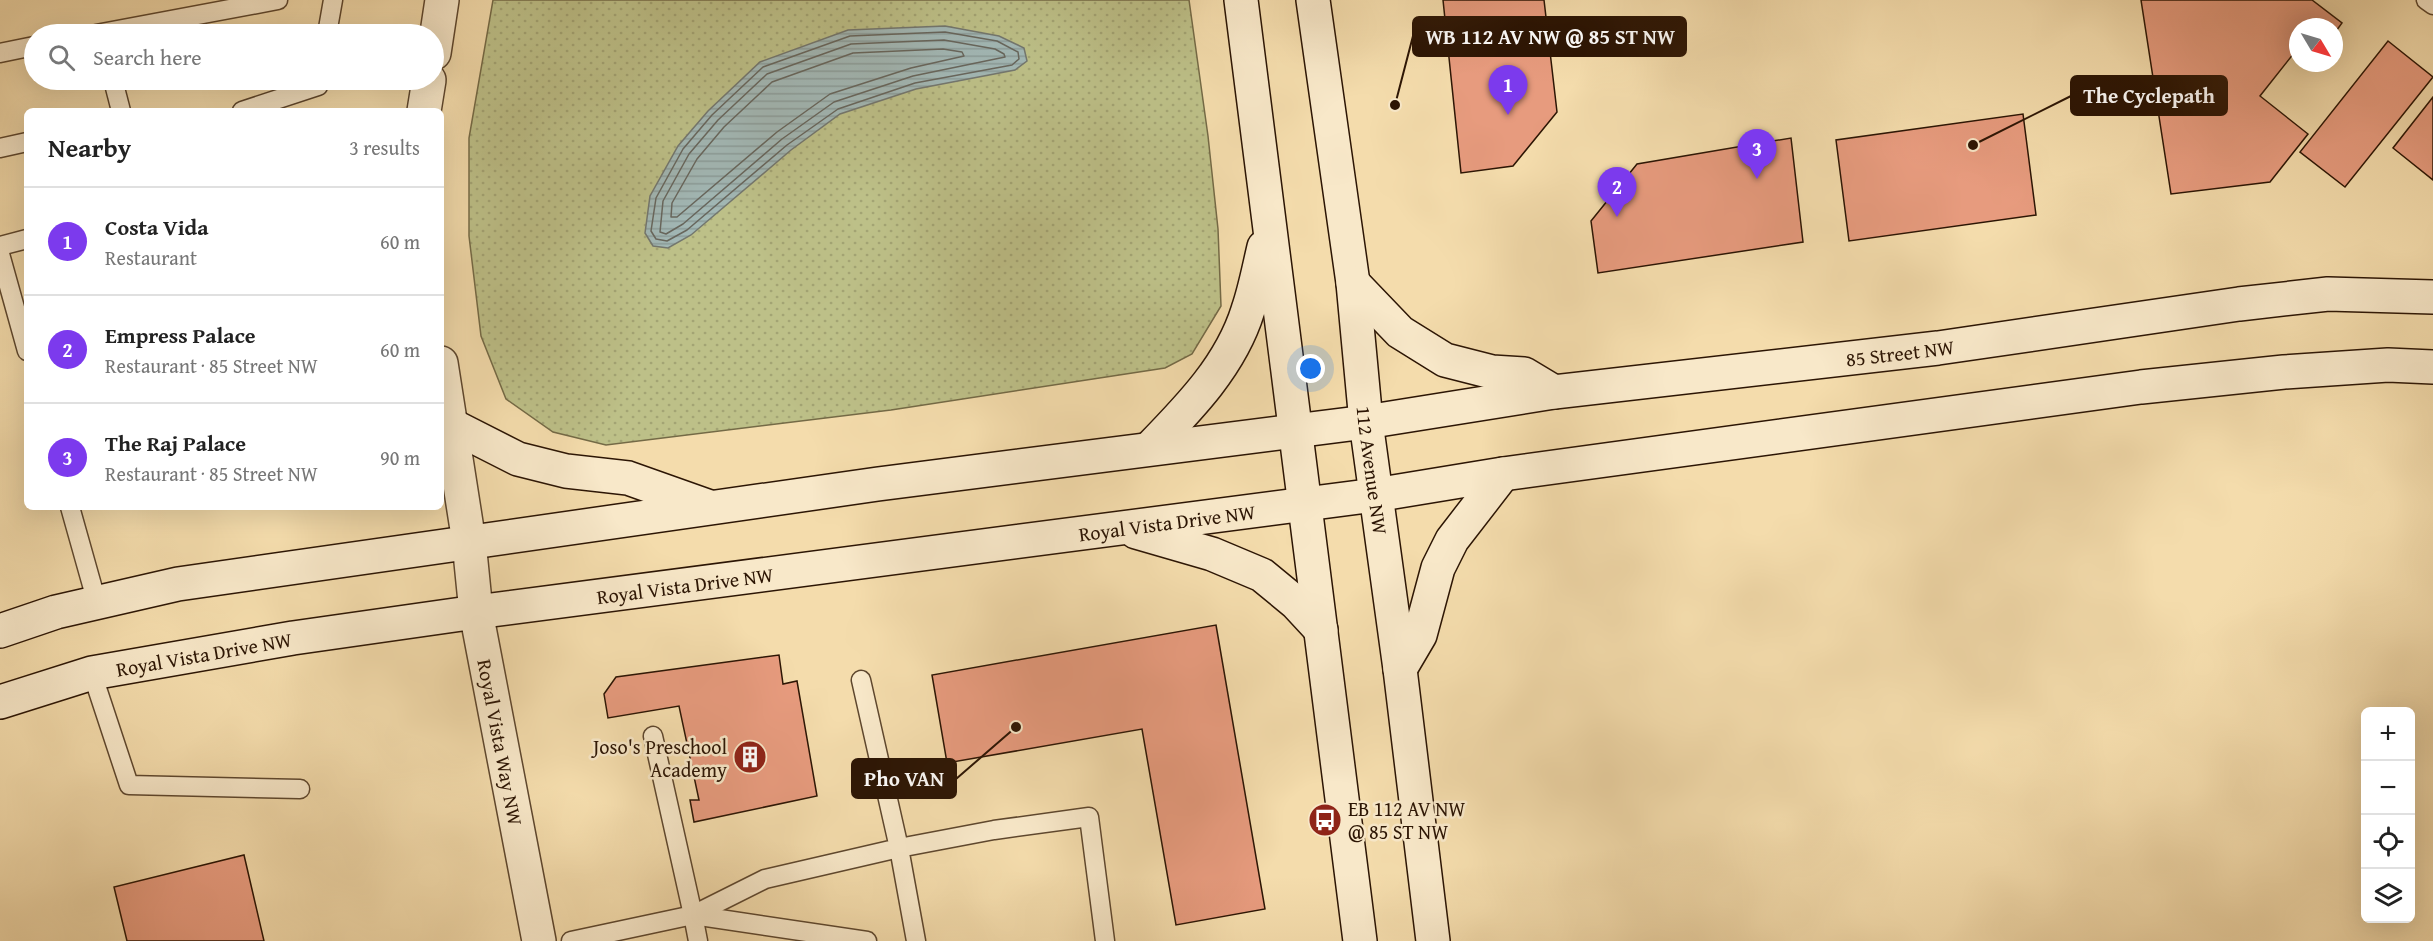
<!DOCTYPE html>
<meta charset="utf-8">
<style>
:root{--surface:#fff;--page:#f6f6f6;--text:#222;--muted:#767676;--line:#e0e0e0;--accent:#7c3aed}
body{margin:0;font-family:"Gentium Book Plus",serif;background:var(--page);color:var(--text)}
.controls{position:absolute;right:18px;bottom:18px;display:grid;overflow:hidden;border-radius:9px;box-shadow:0 6px 24px #0002}
.controls button{width:54px;height:54px;display:grid;place-items:center;padding:0;border:0;border-bottom:2px solid var(--line);background:var(--surface);color:var(--text);font:30px sans-serif}
.compass{position:absolute;left:2289px;top:18px;width:54px;height:54px;border-radius:50%;background:var(--surface);box-shadow:0 6px 24px #0002;rotate:128deg}
.you{position:absolute;left:1311px;top:369px;width:21px;height:21px;margin:-15px;border:4px solid #fff;border-radius:50%;background:#1a73e8;box-shadow:0 0 0 9px #1a73e833}
.badge{display:grid;place-items:center;width:39px;height:39px;border-radius:50%;background:var(--accent);color:#fff;font-size:20px;font-weight:700}
.pin{position:absolute;translate:-50% -50px;filter:drop-shadow(0 2px 3px #0008)}
.pin::after{content:'';position:absolute;top:32px;width:21px;height:18px;background:inherit;clip-path:polygon(0 0,100% 0,50% 100%)}
.list{margin:0;padding:0;list-style:none}
h2{display:flex;justify-content:space-between;align-items:center;height:78px;margin:0;padding:0 24px;font-size:26px}
h2 small{font-size:20px;font-weight:400;color:var(--muted)}
.list li{display:grid;grid-template-columns:39px 1fr auto;gap:18px;align-items:center;box-sizing:border-box;height:108px;padding:0 24px;border-top:2px solid var(--line)}
.list b{display:block;font-size:22px;white-space:nowrap}
.list p{margin:0;font-size:20px;white-space:nowrap;color:var(--muted)}
.list em{font-size:20px;font-style:normal;color:var(--muted)}
.icon{flex:none;width:33px;height:33px;fill:none;stroke:currentColor;stroke-width:2;stroke-linecap:round;stroke-linejoin:round}
.map{position:relative;flex:none;width:2433px;height:941px;overflow:hidden}
.search{position:absolute;background:var(--surface);box-shadow:0 6px 24px #0002;left:24px;top:24px;width:420px;height:66px;display:flex;align-items:center;gap:15px;box-sizing:border-box;padding:0 21px;border-radius:33px;color:var(--muted);font-size:22px}
.panel{position:absolute;background:var(--surface);box-shadow:0 6px 24px #0002;left:24px;top:108px;width:420px;height:402px;border-radius:9px}
.map>svg:first-child{display:block}
.park{fill:url(#park-dots);stroke:#746a46;stroke-width:1.5}
.water{fill:url(#water-rules);stroke:#73776f;stroke-width:1.5}
.lines{fill:none;stroke-linecap:round;stroke-linejoin:round}
.shore{stroke:#67665d;stroke-width:1.5}
.building{fill:#e79b7e;stroke:#2c1504;stroke-width:1.5}
.lane-casing{stroke:#5e472e;stroke-width:21}
.street-casing{stroke:#5e472e;stroke-width:36}
.secondary-casing{stroke:#2c1504;stroke-width:36}
.lane{stroke:#f8e8c9;stroke-width:18}
.street{stroke:#f8e8c9;stroke-width:33}
.secondary{stroke:#f8e8c9;stroke-width:33}
.labels{text-anchor:middle;dominant-baseline:central;stroke-width:5;stroke-linejoin:round;paint-order:stroke}
.street-label{font-size:20px;fill:#2c1504;stroke:#f8e8c9}
.poi-label{font-size:20px;fill:#2c1504;stroke:#f8e8c9;text-anchor:end}
.leader{fill:none;stroke:#2c1504;stroke-width:2}
.callout-dot{fill:#2c1504;stroke:#f8e8c9;stroke-width:2}
.callout{fill:#2c1504;stroke:#2c1504;stroke-width:2}
.callout-label{font-size:21px;text-anchor:middle;font-weight:bold;fill:#fff}
</style>
<div class="map">
<svg width="2433" height="941" viewBox="0 0 2433 941">
<defs>
<pattern id="park-dots" width="8" height="8" patternUnits="userSpaceOnUse" patternTransform="scale(1.5)"><rect width="8" height="8" fill="#bdc088"/><path d="M2 2h.1M6 6h.1" fill="none" stroke="#a3a474" stroke-width="1.8" stroke-linecap="round"/></pattern>
<pattern id="water-rules" width="6" height="5" patternUnits="userSpaceOnUse" patternTransform="scale(1.5)"><rect width="6" height="5" fill="#a2b8b6"/><path d="M0 2.5h6" fill="none" stroke="#8c9d9b"/></pattern>
</defs>
<rect width="100%" height="100%" fill="#f4dcac"/>
<filter id="stains"><feTurbulence type="fractalNoise" baseFrequency=".00333" numOctaves="4"/><feColorMatrix values="0 0 0 0 .2 0 0 0 0 .09 0 0 0 0 .02 0 0 0 .5 -.17"/></filter>
<radialGradient id="worn" r=".72"><stop offset=".6" stop-color="#630" stop-opacity="0"/><stop offset="1" stop-color="#630" stop-opacity=".3"/></radialGradient>
<path class="park" d="M493 0H1189L1208 136 1218 229 1221 306 1192 354 1165 368 891 410 606 445 553 432 506 399 481 336 469 236V138Z"/>
<path class="water" d="M945 26 999 36 1024 48 1027 61 1015 70 916 89 840 114 791 150 691 235 668 248 653 246 645 233 650 196 678 146 708 111 760 62 848 30Z"/>
<g class="lines">
<g class="shore">
<path d="M945 32 997 41 1018 52 1019 59 1012 65 915 83 838 109 787 145 687 230 667 241 656 239 651 231 656 198 683 149 712 115 763 67 850 36Z"/>
<path d="M944 40 995 49 1004 54 1005 57 913 76 834 102 782 139 683 224 666 234 660 232 663 201 689 154 718 120 767 74 851 44Z"/>
<path d="M943 49 962 52 964 56 911 68 830 94 777 132 677 217H671L672 203 697 159 724 127 772 82 853 53Z"/>
</g>
</g>
<g class="building">
<path d="M1443 0H1544L1557 112 1513 166 1461 173Z"/>
<path d="M2141 0H2312L2342 23 2334 34V27H2298V48L2260 96 2308 134 2270 182 2171 194Z"/>
<path d="M2388 41 2433 77 2345 187 2300 152Z"/>
<path d="M2433 97V180L2393 148Z"/>
<path d="M2023 114 2036 215 1849 241 1836 140Z"/>
<path d="M1791 138 1803 242 1598 273 1591 221 1637 164Z"/>
<path d="M1216 625 1265 909 1176 925 1142 729 947 763 932 675Z"/>
<path d="M779 655 783 684 797 681 817 796 694 822 690 800H699L679 706 608 718 604 694 616 677Z"/>
<path d="M244 855 264 941H127L114 887Z"/>
</g>
<g class="lines">
<defs>
<g id="lane">
<path d="M2426 0 2433 5"/>
<path d="M96 34 278 0"/>
<path d="M327 34 333 0"/>
<path d="M0 53 34 46"/>
<path d="M113 80 121 111"/>
<path d="M242 111 318 86 319 80"/>
<path d="M0 148 27 142"/>
<path d="M0 246 27 239"/>
<path d="M0 254 27 351"/>
<path d="M70 507 97 603"/>
<path d="M92 673 129 785 300 789"/>
<path d="M693 915 765 879 899 848 861 680"/>
<path d="M693 915 867 941"/>
<path d="M693 915 698 941"/>
<path d="M571 941 693 915 653 736"/>
<path d="M916 941 899 848 994 830 1089 817 1105 941"/>
</g>
<g id="street">
<path d="M434 53 442 0"/>
<path d="M424 111 429 80"/>
<path id="s1" d="M441 363 469 542 476 612 539 941"/>
</g>
<g id="secondary">
<path d="M1241 0 1360 941"/>
<path id="s2" d="M1313 0 1353 283 1366 422 1400 669 1433 941"/>
<path d="M1353 283 1400 332 1445 360 1492 372 1524 374 1554 392"/>
<path d="M451 425 518 459 566 471 628 478 707 506"/>
<path d="M1150 448C1190 407 1231 365 1248 310 1255 290 1259 268 1264 247"/>
<path d="M1136 532 1212 554 1262 575 1296 603 1321 630"/>
<path id="s3" d="M0 631 56 612 178 584 878 484 1366 422 1554 392 1938 348 2239 304 2328 294 2433 297"/>
<path d="M1400 669 1420 635 1438 568 1452 540 1503 474"/>
<path id="s4" d="M0 702 92 673 293 638 476 612 1375 495 1503 474 2141 387 2284 372 2388 365 2433 367"/>
</g>
</defs>
<use href="#lane" class="lane-casing"/>
<use href="#street" class="street-casing"/>
<use href="#secondary" class="secondary-casing"/>
<use href="#lane" class="lane"/>
<use href="#street" class="street"/>
<use href="#secondary" class="secondary"/>
</g>
<defs>
<symbol id="building-disc" viewBox="-11 -11 22 22"><circle r="9.5" fill="#8f2418" stroke="#f8e8c9"/><path d="M-4-6H4V6H1V3H-1V6H-4ZM-2.5-4.3h1.7v1.8h-1.7ZM.8-4.3h1.7v1.8H.8ZM-2.5-1h1.7V.8h-1.7ZM.8-1h1.7V.8H.8Z" fill="#fff"/></symbol>
<symbol id="bus-disc" viewBox="-11 -11 22 22"><circle r="9.5" fill="#8f2418" stroke="#f8e8c9"/><path d="M-5-6H5V4H4V6H2V4H-2V6H-4V4H-5ZM-3.5-4V0h7V-4ZM-3.5 1.2v1.5H-2V1.2ZM2 1.2v1.5H3.5V1.2Z" fill="#fff"/></symbol>
</defs>
<g fill-rule="evenodd">
<use href="#building-disc" x="731" y="738" width="38" height="38"/>
<use href="#bus-disc" x="1306" y="801" width="38" height="38"/>
</g>
<g class="labels">
<g class="street-label">
<text stroke="none"><textPath href="#s3" startOffset="1922">85 Street NW</textPath></text>
<text stroke="none"><textPath href="#s2" startOffset="474">112 Avenue NW</textPath></text>
<text stroke="none"><textPath href="#s4" startOffset="1182">Royal Vista Drive NW</textPath></text>
<text stroke="none"><textPath href="#s4" startOffset="696">Royal Vista Drive NW</textPath></text>
<text stroke="none"><textPath href="#s4" startOffset="210">Royal Vista Drive NW</textPath></text>
<text stroke="none"><textPath href="#s1" startOffset="384">Royal Vista Way NW</textPath></text>
</g>
<g class="poi-label">
<text x="727" y="746">Joso's Preschool<tspan x="727" dy="23">Academy</tspan></text>
<text x="1348" y="808" text-anchor="start">EB 112 AV NW<tspan x="1348" dy="23">@ 85 ST NW</tspan></text>
</g>
</g>
<path class="leader" d="M1395 105L1413 36M1973 145L2071 96M1016 727L956 779"/>
<g class="callout-dot">
<circle cx="1395" cy="105" r="6"/>
<circle cx="1973" cy="145" r="6"/>
<circle cx="1016" cy="727" r="6"/>
</g>
<g class="callout">
<rect x="1413" y="17" width="273" height="39" rx="6"/>
<rect x="2071" y="76" width="156" height="39" rx="6"/>
<rect x="852" y="759" width="104" height="39" rx="6"/>
</g>
<g class="callout-label">
<text x="1550" y="44">WB 112 AV NW @ 85 ST NW</text>
<text x="2149" y="103">The Cyclepath</text>
<text x="904" y="786">Pho VAN</text>
</g>
<rect width="100%" height="100%" filter="url(#stains)"/>
<rect width="100%" height="100%" fill="url(#worn)"/>
</svg>
<div class="controls">
<button>+</button>
<button>−</button>
<button><svg class="icon" aria-label="locate" viewBox="0 0 24 24"><circle cx="12" cy="12" r="6"/><path d="M12 2v4M12 18v4M2 12h4M18 12h4"/></svg></button>
<button><svg class="icon" aria-label="layers" viewBox="0 0 24 24"><path d="M12 4l9 5-9 5-9-5zM3 14l9 5 9-5"/></svg></button>
</div>
<svg class="compass" viewBox="-18 -18 36 36"><path d="M0-13l5 13h-10z" fill="#e53935"/><path d="M0 13l5-13h-10z" fill="#767676"/></svg>
<div class="you"></div>
<div class="pin badge" style="left:1508px;top:115px">1</div>
<div class="pin badge" style="left:1617px;top:217px">2</div>
<div class="pin badge" style="left:1757px;top:179px">3</div>
<div class="search"><svg class="icon" aria-label="search" viewBox="0 0 24 24"><circle cx="10" cy="10" r="6"/><path d="M15 15l6 6"/></svg>Search here</div>
<section class="panel">
<h2>Nearby<small>3 results</small></h2>
<ul class="list">
<li><span class="badge">1</span><div><b>Costa Vida</b><p>Restaurant</p></div><em>60 m</em></li>
<li><span class="badge">2</span><div><b>Empress Palace</b><p>Restaurant · 85 Street NW</p></div><em>60 m</em></li>
<li><span class="badge">3</span><div><b>The Raj Palace</b><p>Restaurant · 85 Street NW</p></div><em>90 m</em></li>
</ul>
</section>
</div>
